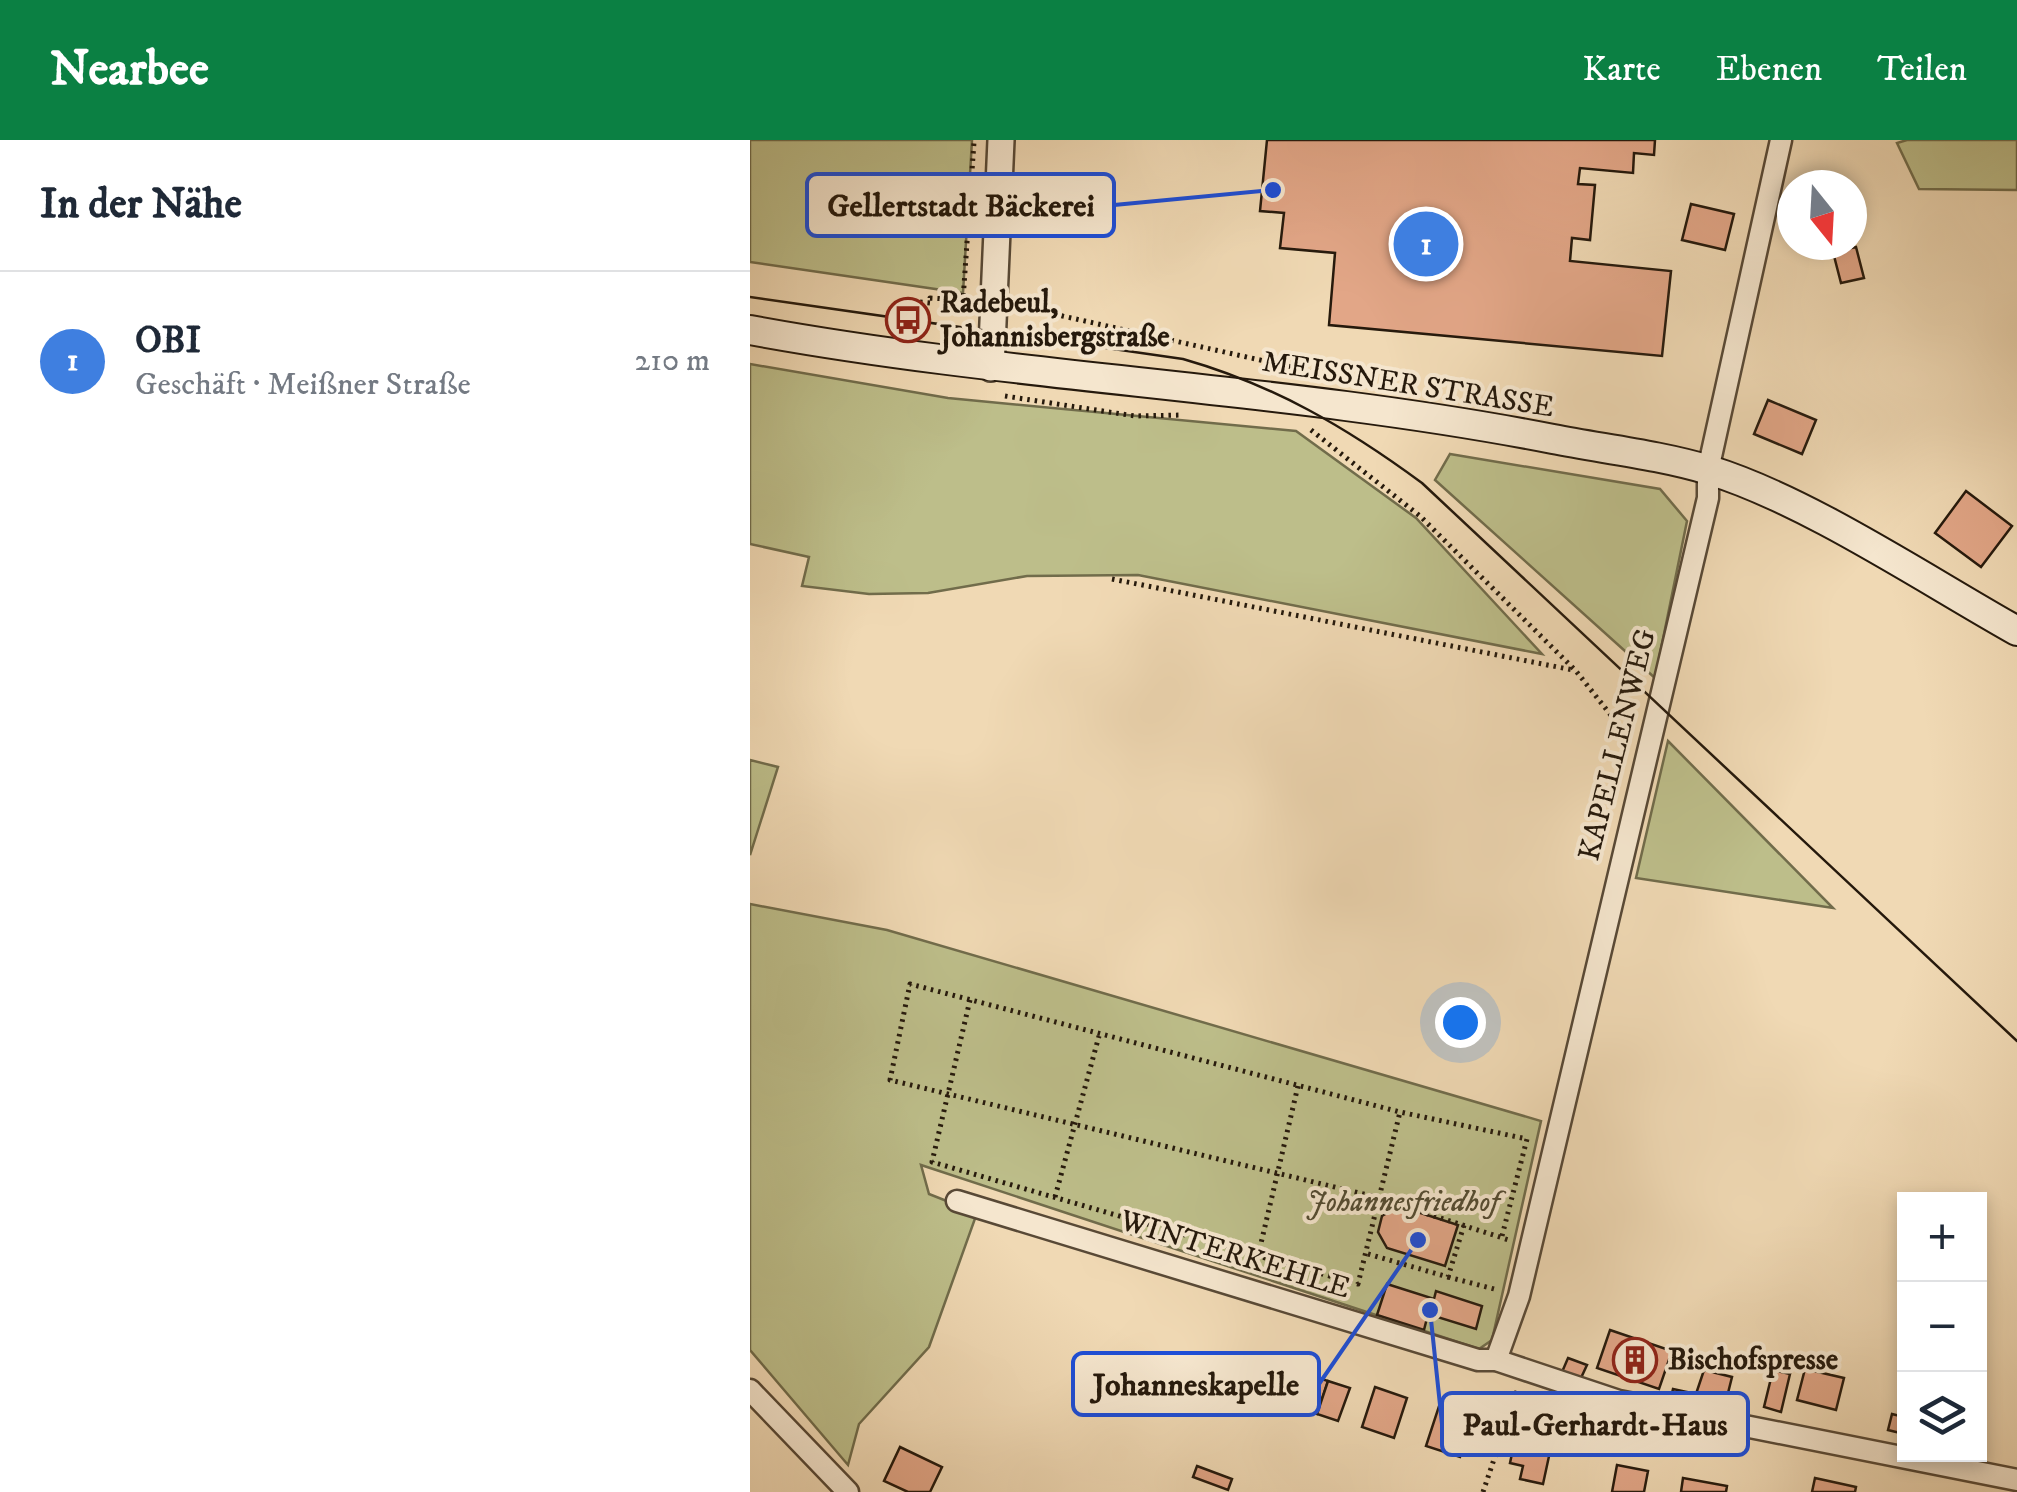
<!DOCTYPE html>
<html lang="de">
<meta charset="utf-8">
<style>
:root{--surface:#fff;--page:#f2f2f3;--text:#1f2937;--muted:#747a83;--line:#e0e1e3;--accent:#0b8043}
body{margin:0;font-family:"IM FELL DW Pica",serif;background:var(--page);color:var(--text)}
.controls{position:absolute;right:30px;bottom:30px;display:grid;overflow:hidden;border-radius:0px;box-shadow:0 5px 15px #0003}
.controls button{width:90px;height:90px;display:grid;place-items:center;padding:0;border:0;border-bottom:2px solid var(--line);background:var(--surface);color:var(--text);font:50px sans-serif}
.compass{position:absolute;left:1027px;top:30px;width:90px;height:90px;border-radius:50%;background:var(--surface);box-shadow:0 5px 15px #0003;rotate:162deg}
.you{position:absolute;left:710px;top:882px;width:35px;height:35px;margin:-25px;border:8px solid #fff;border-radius:50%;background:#1a73e8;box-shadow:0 0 0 15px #1a73e833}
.badge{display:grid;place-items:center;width:65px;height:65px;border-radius:50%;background:var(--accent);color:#fff;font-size:32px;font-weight:700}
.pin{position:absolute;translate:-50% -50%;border:5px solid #fff;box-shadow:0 2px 10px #0006}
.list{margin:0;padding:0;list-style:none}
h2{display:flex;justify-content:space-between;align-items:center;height:130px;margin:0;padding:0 40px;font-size:42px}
h2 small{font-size:32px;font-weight:400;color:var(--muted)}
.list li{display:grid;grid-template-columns:65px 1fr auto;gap:30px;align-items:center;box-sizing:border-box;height:180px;padding:0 40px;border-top:2px solid var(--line)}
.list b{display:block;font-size:38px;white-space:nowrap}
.list p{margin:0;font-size:32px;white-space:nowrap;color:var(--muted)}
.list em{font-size:32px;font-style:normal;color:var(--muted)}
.icon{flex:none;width:55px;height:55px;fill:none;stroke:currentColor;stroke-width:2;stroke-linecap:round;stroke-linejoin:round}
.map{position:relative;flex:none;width:1267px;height:1352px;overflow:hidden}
header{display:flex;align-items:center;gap:60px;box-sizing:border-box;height:140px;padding:0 50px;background:var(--accent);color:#fff}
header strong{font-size:48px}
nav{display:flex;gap:55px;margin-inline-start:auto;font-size:35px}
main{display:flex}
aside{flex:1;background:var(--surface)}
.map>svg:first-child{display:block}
.green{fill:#bdbe8a;stroke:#716c4b;stroke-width:2.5}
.building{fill:#e2a687;stroke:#25190c;stroke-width:2.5}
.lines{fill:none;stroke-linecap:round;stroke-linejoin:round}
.minor-casing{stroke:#584936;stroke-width:25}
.tertiary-casing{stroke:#584936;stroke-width:30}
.secondary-casing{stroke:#25190c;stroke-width:32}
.path{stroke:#25190c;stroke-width:5;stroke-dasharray:2.5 5;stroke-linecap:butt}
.minor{stroke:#f5e6ce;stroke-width:20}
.tertiary{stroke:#f5e6ce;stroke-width:25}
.secondary{stroke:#f5e6ce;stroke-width:28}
.tram{stroke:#25190c;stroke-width:2.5}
.labels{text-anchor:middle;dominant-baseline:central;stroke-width:8;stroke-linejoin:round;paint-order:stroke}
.poi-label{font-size:30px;font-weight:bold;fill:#25190c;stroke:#f5e6ce;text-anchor:start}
.street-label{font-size:30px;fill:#25190c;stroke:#f5e6ce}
.park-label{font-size:30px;font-style:italic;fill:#534b32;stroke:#f5e6ce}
.leader{fill:none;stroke:#1d4ed8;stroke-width:4}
.callout-dot{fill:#1d4ed8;stroke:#f5e6ce;stroke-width:4}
.callout{fill:#f5e6ce;stroke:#1d4ed8;stroke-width:4}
.callout-label{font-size:32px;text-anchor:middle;font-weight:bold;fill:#25190c}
</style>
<header>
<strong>Nearbee</strong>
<nav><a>Karte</a><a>Ebenen</a><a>Teilen</a></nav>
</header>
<main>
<aside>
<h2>In der Nähe<small></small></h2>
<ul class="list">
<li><span class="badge" style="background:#3f7fe0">1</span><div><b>OBI</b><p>Geschäft · Meißner Straße</p></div><em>210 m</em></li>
</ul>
</aside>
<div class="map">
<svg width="1267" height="1352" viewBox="0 0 1267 1352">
<rect width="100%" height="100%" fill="#f0d9b4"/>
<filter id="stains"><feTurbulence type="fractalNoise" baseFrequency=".002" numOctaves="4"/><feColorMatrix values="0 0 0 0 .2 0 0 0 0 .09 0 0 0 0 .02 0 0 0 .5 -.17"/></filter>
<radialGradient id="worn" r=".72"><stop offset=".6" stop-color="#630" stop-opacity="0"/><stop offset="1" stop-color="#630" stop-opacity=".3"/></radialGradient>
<g class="green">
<path d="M0 0H222L213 153 0 122Z"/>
<path d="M1157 0H1267V50L1169 49 1147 3Z"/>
<path d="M0 224 198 258 546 291 666 378 792 514 388 435 277 436 178 453 119 454 52 446 59 417 0 404Z"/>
<path d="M700 314 910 349 937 381 905 538 685 340Z"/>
<path d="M918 601 1083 768 886 738Z"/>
<path d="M0 620 28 627 0 715Z"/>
<path d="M0 764 137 790 791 981 742 1200 729 1209 171 1025 179 1054 227 1073 179 1207 109 1284 98 1325 0 1210Z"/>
</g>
<g class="building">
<path d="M517 0H905L904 15 884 13 883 33 830 28 828 44 845 45 840 100 822 98 820 121 921 131 912 216 579 185 585 113 530 108 534 73 510 71Z"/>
<path d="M941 64 984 74 975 110 932 100Z"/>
<path d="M1106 107 1114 138 1091 143 1083 112Z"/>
<path d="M1018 260 1066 280 1052 314 1004 294Z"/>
<path d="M1216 351 1262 386 1231 427 1185 393Z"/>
<path d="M649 1066 708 1085 695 1126 637 1108 628 1092 632 1076Z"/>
<path d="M637 1144 684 1159 686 1151 732 1166 726 1189 678 1174 674 1190 627 1175Z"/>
<path d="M860 1190 922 1211 909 1249 847 1228Z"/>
<path d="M818 1218 837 1225 830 1240 812 1232Z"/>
<path d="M1055 1229 1094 1238 1086 1270 1047 1260Z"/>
<path d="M954 1230 982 1237 973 1273 919 1266 923 1249 946 1254Z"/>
<path d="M1023 1230 1040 1234 1031 1272 1014 1267Z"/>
<path d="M557 1234 578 1241 567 1274 545 1267Z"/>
<path d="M578 1241 600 1248 588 1281 567 1274Z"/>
<path d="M625 1247 657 1258 644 1298 612 1287Z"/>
<path d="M691 1260 725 1271 710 1317 676 1306Z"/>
<path d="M1142 1274 1154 1277V1294L1138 1290Z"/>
<path d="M768 1285 804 1293 793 1344 770 1339 773 1326 760 1323Z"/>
<path d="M150 1307 192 1327 180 1352H158L134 1341Z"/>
<path d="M867 1325 898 1331 894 1352H862Z"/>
<path d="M447 1326 482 1339 478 1350 443 1337Z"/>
<path d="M933 1338 977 1346 976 1352H931Z"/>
<path d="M1065 1338 1106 1347 1105 1352H1062Z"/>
</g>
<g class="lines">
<defs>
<g id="minor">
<path d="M207 1061 728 1220H746L869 1261 1267 1340"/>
<path d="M746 1220 769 1156 958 358V330L1031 0"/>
<path d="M0 1250 98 1352"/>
</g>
<path id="tertiary" d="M241 228 251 0"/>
<path id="secondary" d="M0 190C266 239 537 247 803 299 854 309 909 315 959 330 1057 360 1176 440 1267 491"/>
</defs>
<use href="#minor" class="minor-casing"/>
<use href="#tertiary" class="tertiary-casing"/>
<use href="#secondary" class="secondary-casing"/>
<g class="path">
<path d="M271 155 272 167 582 236"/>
<path d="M170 162 180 163V158L213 160 224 2"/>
<path d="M168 186 177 188"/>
<path d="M255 256 385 276 432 275"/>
<path d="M561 290 670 376 826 531 879 598"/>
<path d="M362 439 823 530"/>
<path d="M220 860 182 1022 508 1116"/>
<path d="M548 946 508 1116 608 1144 650 972"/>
<path d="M305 1057 349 896"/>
<path d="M752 1096 777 999 650 972 160 844 140 940 622 1056 762 1101"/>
<path d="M618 1114 698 1137 715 1082"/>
<path d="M698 1137 748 1150"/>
<path d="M733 1352 767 1251"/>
</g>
<use href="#minor" class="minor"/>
<use href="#tertiary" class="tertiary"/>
<use href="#secondary" class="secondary"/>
<path class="tram" d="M0 157 433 219C524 245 596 287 672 343L1267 901"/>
</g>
<defs>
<symbol id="bus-ring" viewBox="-11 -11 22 22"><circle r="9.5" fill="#f5e6ce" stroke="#8f2418" stroke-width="1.5"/><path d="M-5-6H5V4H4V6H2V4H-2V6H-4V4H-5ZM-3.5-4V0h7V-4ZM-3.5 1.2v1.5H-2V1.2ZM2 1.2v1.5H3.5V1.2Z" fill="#8f2418"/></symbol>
<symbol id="building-ring" viewBox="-11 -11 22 22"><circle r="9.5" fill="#f5e6ce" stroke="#8f2418" stroke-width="1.5"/><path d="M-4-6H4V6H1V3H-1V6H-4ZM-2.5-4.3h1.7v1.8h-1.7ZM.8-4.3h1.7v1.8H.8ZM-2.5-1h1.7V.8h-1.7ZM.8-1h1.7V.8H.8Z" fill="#8f2418"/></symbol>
</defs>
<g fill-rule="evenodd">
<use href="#bus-ring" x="133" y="155" width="50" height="50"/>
<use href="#building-ring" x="860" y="1195" width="50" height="50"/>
</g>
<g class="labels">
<g class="poi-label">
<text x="190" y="163">Radebeul,<tspan x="190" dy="34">Johannisbergstraße</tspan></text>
<text x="918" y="1220">Bischofspresse</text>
</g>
<g class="street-label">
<text transform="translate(658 245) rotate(9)">MEISSNER STRASSE</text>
<text transform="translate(868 605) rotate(-76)">KAPELLENWEG</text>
<text transform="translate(485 1115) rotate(17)">WINTERKEHLE</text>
</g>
<g class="park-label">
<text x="653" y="1062">Johannesfriedhof</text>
</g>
</g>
<path class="leader" d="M523 50L364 65M668 1100L569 1244M680 1170L692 1284"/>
<g class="callout-dot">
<circle cx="523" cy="50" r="10"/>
<circle cx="668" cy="1100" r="10"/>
<circle cx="680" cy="1170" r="10"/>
</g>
<g class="callout">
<rect x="57" y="34" width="307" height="62" rx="10"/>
<rect x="323" y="1213" width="246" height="62" rx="10"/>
<rect x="692" y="1253" width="306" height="62" rx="10"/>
</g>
<g class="callout-label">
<text x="211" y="76">Gellertstadt Bäckerei</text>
<text x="446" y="1255">Johanneskapelle</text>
<text x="845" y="1295">Paul-Gerhardt-Haus</text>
</g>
<rect width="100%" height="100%" filter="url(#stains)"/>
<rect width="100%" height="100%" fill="url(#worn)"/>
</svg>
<div class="controls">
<button>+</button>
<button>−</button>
<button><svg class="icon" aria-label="layers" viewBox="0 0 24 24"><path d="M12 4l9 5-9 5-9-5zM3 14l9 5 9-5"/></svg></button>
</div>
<svg class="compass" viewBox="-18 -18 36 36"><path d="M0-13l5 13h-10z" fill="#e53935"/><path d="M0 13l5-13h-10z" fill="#747a83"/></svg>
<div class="you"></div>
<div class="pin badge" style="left:676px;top:104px;background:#3f7fe0">1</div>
</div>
</main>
